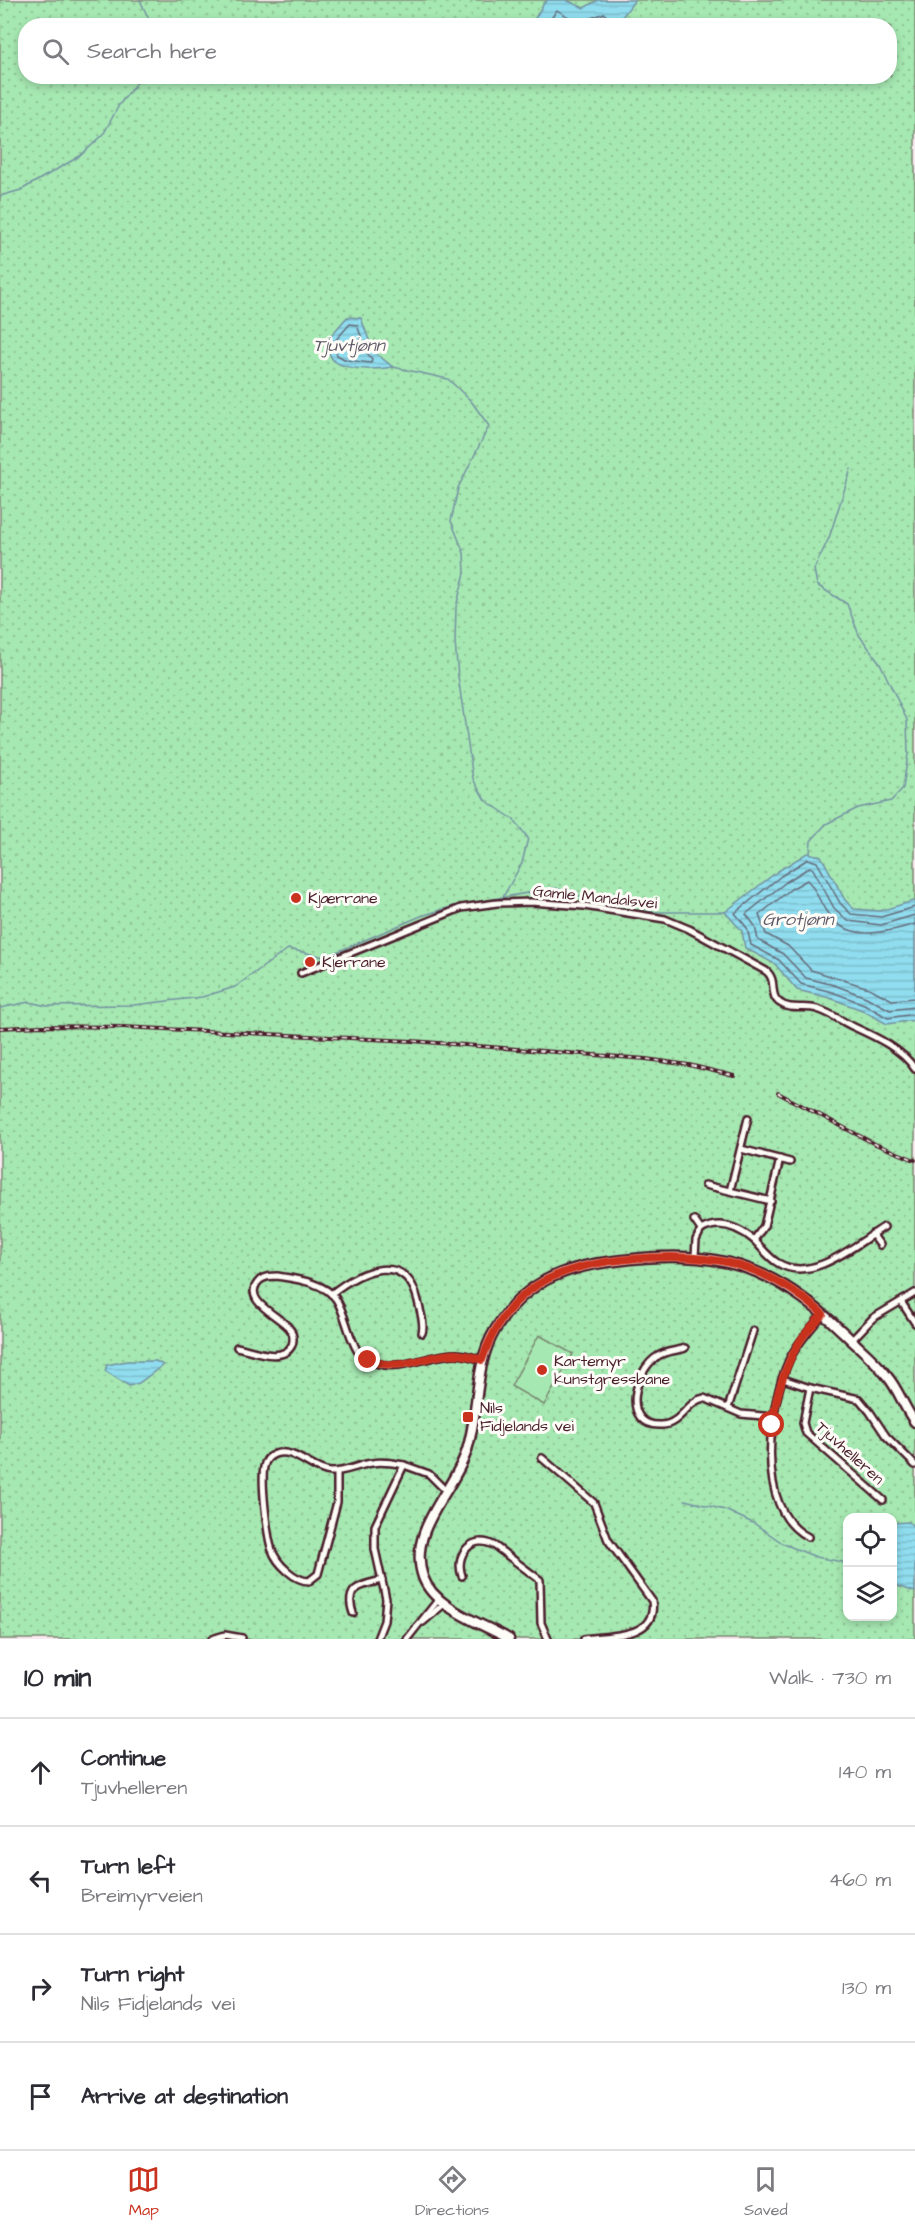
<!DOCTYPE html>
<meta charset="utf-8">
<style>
:root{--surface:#fff;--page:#f2f2f3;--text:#2b2b33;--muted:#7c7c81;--line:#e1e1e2;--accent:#c8321e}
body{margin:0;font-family:"Architects Daughter",sans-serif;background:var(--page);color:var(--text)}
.controls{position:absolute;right:18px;bottom:18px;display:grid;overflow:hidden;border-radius:12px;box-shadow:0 3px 9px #0003}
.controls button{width:54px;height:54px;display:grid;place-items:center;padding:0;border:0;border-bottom:2px solid var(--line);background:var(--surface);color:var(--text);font:30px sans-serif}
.stop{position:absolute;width:18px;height:18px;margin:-14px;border:4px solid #c8321e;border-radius:50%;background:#fff}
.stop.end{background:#c8321e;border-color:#fff;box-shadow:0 2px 6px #0008}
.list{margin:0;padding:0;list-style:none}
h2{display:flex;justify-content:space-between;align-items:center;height:78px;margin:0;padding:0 24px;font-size:26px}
h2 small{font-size:20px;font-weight:400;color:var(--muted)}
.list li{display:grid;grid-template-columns:39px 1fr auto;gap:18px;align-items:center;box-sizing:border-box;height:108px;padding:0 24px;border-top:2px solid var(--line)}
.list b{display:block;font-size:22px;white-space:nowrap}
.list p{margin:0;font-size:20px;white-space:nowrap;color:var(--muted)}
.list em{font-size:20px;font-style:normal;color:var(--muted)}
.icon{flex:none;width:33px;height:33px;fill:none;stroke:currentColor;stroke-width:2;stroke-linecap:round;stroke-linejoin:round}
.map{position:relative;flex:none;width:915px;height:1639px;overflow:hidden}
.search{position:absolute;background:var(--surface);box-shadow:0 3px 9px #0003;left:18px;right:18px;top:18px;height:66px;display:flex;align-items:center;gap:15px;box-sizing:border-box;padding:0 21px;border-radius:24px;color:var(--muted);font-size:22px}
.sheet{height:510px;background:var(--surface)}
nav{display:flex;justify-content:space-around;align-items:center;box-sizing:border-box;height:84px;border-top:2px solid var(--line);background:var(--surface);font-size:16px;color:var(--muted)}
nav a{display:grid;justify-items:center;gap:3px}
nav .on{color:var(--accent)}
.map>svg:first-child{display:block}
.park{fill:url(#park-dots);stroke:#78846e;stroke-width:1.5;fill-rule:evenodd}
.pitch{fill:#a6e8b2;stroke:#78846e;stroke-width:1.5}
.water{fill:url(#water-rules);stroke:#7391a1;stroke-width:1.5}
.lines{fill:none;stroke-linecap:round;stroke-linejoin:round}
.shore{stroke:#666b79;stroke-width:1.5}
.stream{stroke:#7391a1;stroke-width:1.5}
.street-casing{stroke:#4a1f2b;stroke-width:10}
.secondary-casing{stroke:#4a1f2b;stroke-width:13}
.street{stroke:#fdfcf7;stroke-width:5}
.secondary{stroke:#fdfcf7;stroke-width:8}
.rail-casing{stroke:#4a1f2b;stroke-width:4}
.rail{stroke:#fdfcf7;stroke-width:1.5;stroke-dasharray:4.5;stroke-linecap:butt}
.route{stroke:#c8321e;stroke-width:8}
.poi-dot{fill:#c8321e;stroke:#fdfcf7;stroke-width:2}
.labels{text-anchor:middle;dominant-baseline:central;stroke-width:6;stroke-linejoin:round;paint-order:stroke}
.street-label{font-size:16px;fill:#4a1f2b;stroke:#fdfcf7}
.poi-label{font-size:16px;fill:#4a1f2b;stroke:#fdfcf7;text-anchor:start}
.water-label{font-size:18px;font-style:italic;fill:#5f5866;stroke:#fdfcf7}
</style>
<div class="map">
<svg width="915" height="1639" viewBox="0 0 915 1639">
<defs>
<pattern id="park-dots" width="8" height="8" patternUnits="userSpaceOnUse" patternTransform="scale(1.5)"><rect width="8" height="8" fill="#a6e8b2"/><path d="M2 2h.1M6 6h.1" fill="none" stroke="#90c799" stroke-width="1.8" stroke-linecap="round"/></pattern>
<pattern id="water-rules" width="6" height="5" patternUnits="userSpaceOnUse" patternTransform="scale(1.5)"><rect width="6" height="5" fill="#8fddef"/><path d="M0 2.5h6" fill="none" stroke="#7dbdcd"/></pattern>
</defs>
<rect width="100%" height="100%" fill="#faeaf1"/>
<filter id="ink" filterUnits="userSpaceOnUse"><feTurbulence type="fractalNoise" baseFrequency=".0167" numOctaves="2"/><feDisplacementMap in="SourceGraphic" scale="12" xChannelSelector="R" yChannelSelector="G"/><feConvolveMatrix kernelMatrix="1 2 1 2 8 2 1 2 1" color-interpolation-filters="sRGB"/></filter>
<g filter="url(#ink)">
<path class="park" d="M0 0H915V1639H0ZM26 26H890V76H26ZM848 1518H892V1616H848Z"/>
<path class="pitch" d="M539 1335 573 1354 544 1405 511 1386Z"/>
<g class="water">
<path d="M548 0H566L584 8 598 0H635L616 25H531L544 3Z"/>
<path d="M347 317 361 318 373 351 393 367C378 370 347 371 334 361 330 357 327 349 325 343Z"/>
<path d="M807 853 821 856 845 900 854 909 880 911 913 901 915 902V1020L887 1024 862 1010 830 998 797 990 775 964 745 948 742 931 725 912 778 871Z"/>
<path d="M127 1361H156L163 1365 139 1383 129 1386 105 1371 107 1365Z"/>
<path d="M909 1522 915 1528V1592L897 1586 893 1577V1523Z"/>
</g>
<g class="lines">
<g class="shore">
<path d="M546 26 557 10C579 25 583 21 604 13L606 16 604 26"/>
<path d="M350 324 357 325 367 353 372 359 371 363 346 360 337 355 333 343Z"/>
<path d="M915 907 881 917 851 914 840 903 817 862 808 859 781 876 735 913 747 928 751 945 779 960 801 984 832 992 864 1004 888 1018 915 1014"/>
<path d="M915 915 881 925 848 921 834 908 813 869 810 867 786 882 746 914 755 926 758 940 783 954 806 978 834 985 866 997 890 1010 915 1007"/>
<path d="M915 924C885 933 846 943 826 911 819 901 815 887 807 880L791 889 759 915 766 934 788 946 811 970 869 988 892 1000 915 998"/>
</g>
<g class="stream">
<path d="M140 0 152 26"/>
<path d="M0 196 21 190 80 156 103 135 119 105 142 76"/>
<path d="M393 367 448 379 471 401 489 426 458 488 451 521 464 553 465 573 456 607 455 642 458 676 473 779 485 800 513 819 528 838 522 863 503 897"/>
<path d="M810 853 811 841 826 824 858 808 891 801 903 788 908 754 907 720 880 663 859 635 847 604 817 585 814 569 829 538 851 469"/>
<path d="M0 1008 29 1002 47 1006 134 1005 202 997 235 987 288 949 325 957 421 916 454 906 555 888 621 909 655 912H725"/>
<path d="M685 1500 725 1510 755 1524 784 1544 816 1557 848 1563"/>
</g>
<defs>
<g id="street">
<path d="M301 973 461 908 497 903 531 902 584 906 665 919 689 929 766 971C778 980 768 995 780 1003 791 1011 805 1005 817 1009 831 1013 841 1021 854 1027 876 1037 902 1049 915 1069"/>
<path d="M741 1149 790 1162"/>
<path d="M705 1185 771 1201"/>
<path d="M730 1191 748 1118"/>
<path d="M694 1220 701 1230 696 1240 695 1256"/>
<path d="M701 1230C720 1219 739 1228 754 1240L764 1226 780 1159"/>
<path d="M872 1234 880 1245"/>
<path d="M754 1240C761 1247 769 1258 778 1263 812 1284 856 1244 884 1227"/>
<path d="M331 1294C361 1270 406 1250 418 1301 420 1311 425 1324 422 1333"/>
<path d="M902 1303 915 1323"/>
<path d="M852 1340 873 1318 915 1293"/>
<path d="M237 1347C252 1350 283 1364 292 1345 294 1339 293 1332 289 1328 280 1316 239 1300 260 1280 265 1276 271 1276 277 1276 296 1279 324 1282 336 1299 343 1310 346 1324 351 1337 355 1346 357 1354 366 1359 396 1376 426 1354 456 1354 465 1354 474 1358 482 1360"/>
<path d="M685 1348C677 1351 665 1351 658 1356 634 1370 620 1428 662 1425 681 1424 687 1401 704 1398L741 1414 773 1417"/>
<path d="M783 1379 810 1388 859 1399 870 1412 886 1436 915 1465"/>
<path d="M810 1388 803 1423 806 1433 883 1500"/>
<path d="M728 1408 753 1331"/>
<path d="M542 1458 594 1503 608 1540 652 1601C658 1639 609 1635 584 1639"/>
<path d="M404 1465 429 1474 442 1487"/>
<path d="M337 1472V1502L318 1574 309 1581C295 1581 277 1564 272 1550 267 1537 261 1481 264 1467 265 1461 269 1456 275 1454 294 1447 312 1471 331 1472 345 1472 358 1465 372 1463 383 1461 393 1463 404 1465L375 1526V1549L386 1599 384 1621 377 1639"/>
<path d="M808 1537C753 1509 769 1404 790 1358 799 1341 811 1328 823 1314"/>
<path d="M462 1576C454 1554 473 1533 495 1546L540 1580 541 1623 548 1639"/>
<path d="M353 1613C344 1587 362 1585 382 1580"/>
<path d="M423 1622 444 1604"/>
<path d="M212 1639 225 1635 242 1638"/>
<path d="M407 1639 438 1600"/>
</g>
<path id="secondary" d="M509 1639C481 1623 434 1608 423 1577 407 1531 452 1493 466 1453 480 1413 473 1367 495 1330 523 1283 562 1267 615 1261 716 1248 771 1263 845 1334 859 1348 875 1360 887 1376 899 1390 904 1408 915 1422"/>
</defs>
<use href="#street" class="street-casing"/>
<use href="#secondary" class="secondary-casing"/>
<use href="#street" class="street"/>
<use href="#secondary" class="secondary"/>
<defs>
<g id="rail">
<path d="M0 1028 42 1026 123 1027 412 1041 646 1059 689 1065 734 1076"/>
<path d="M778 1093 875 1144 915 1160"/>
</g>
</defs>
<use href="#rail" class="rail-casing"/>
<use href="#rail" class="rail"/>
</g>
</g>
<g class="lines" filter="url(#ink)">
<path class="route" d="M368 1360C406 1373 421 1355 454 1354 464 1354 473 1357 482 1360 507 1287 556 1266 629 1259 707 1252 762 1260 823 1314 815 1323 805 1332 799 1343 784 1367 776 1397 772 1425"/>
</g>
<g class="poi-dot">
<circle cx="296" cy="898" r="6"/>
<circle cx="310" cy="962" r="6"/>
<circle cx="542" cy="1370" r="6"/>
<rect x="462" y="1411" width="12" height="12" rx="3"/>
</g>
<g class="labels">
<g class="street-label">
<text transform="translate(595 897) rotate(6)">Gamle Mandalsvei</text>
<text transform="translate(850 1453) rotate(42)">Tjuvhelleren</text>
</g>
<g class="poi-label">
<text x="308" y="898">Kjærrane</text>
<text x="322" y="962">Kjerrane</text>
<text x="554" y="1361">Kartemyr<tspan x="554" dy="18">kunstgressbane</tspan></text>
<text x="480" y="1408">Nils<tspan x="480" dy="18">Fidjelands vei</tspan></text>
</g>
<g class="water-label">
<text x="349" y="345">Tjuvtjønn</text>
<text x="798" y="919">Grotjønn</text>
</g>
</g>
</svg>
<div class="controls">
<button><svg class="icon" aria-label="locate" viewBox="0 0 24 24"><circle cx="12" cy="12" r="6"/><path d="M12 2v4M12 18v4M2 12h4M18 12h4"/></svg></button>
<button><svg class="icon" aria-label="layers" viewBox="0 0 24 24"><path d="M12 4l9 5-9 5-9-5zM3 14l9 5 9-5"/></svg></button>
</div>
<div class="stop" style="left:772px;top:1425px"></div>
<div class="stop end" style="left:368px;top:1360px"></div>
<div class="search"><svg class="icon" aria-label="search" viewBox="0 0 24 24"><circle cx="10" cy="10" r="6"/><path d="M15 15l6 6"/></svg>Search here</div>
</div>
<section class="sheet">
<h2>10 min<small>Walk · 730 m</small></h2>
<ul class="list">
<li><svg class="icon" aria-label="ahead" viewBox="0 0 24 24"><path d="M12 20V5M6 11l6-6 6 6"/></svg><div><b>Continue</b><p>Tjuvhelleren</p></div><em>140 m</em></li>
<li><svg class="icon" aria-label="left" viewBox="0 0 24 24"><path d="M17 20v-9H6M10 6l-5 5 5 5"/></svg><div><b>Turn left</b><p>Breimyrveien</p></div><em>460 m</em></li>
<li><svg class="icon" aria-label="right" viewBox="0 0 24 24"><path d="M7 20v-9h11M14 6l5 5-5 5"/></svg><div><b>Turn right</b><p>Nils Fidjelands vei</p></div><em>130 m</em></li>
<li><svg class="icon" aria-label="arrive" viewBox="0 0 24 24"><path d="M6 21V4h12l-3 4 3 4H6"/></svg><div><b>Arrive at destination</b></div></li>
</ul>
</section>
<nav>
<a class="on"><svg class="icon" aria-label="map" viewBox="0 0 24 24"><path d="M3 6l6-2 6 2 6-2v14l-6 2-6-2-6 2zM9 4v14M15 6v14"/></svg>Map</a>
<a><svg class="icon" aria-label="directions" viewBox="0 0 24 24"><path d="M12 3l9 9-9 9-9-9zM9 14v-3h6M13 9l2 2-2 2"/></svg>Directions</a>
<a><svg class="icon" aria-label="saved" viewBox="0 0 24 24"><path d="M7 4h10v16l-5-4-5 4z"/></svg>Saved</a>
</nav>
